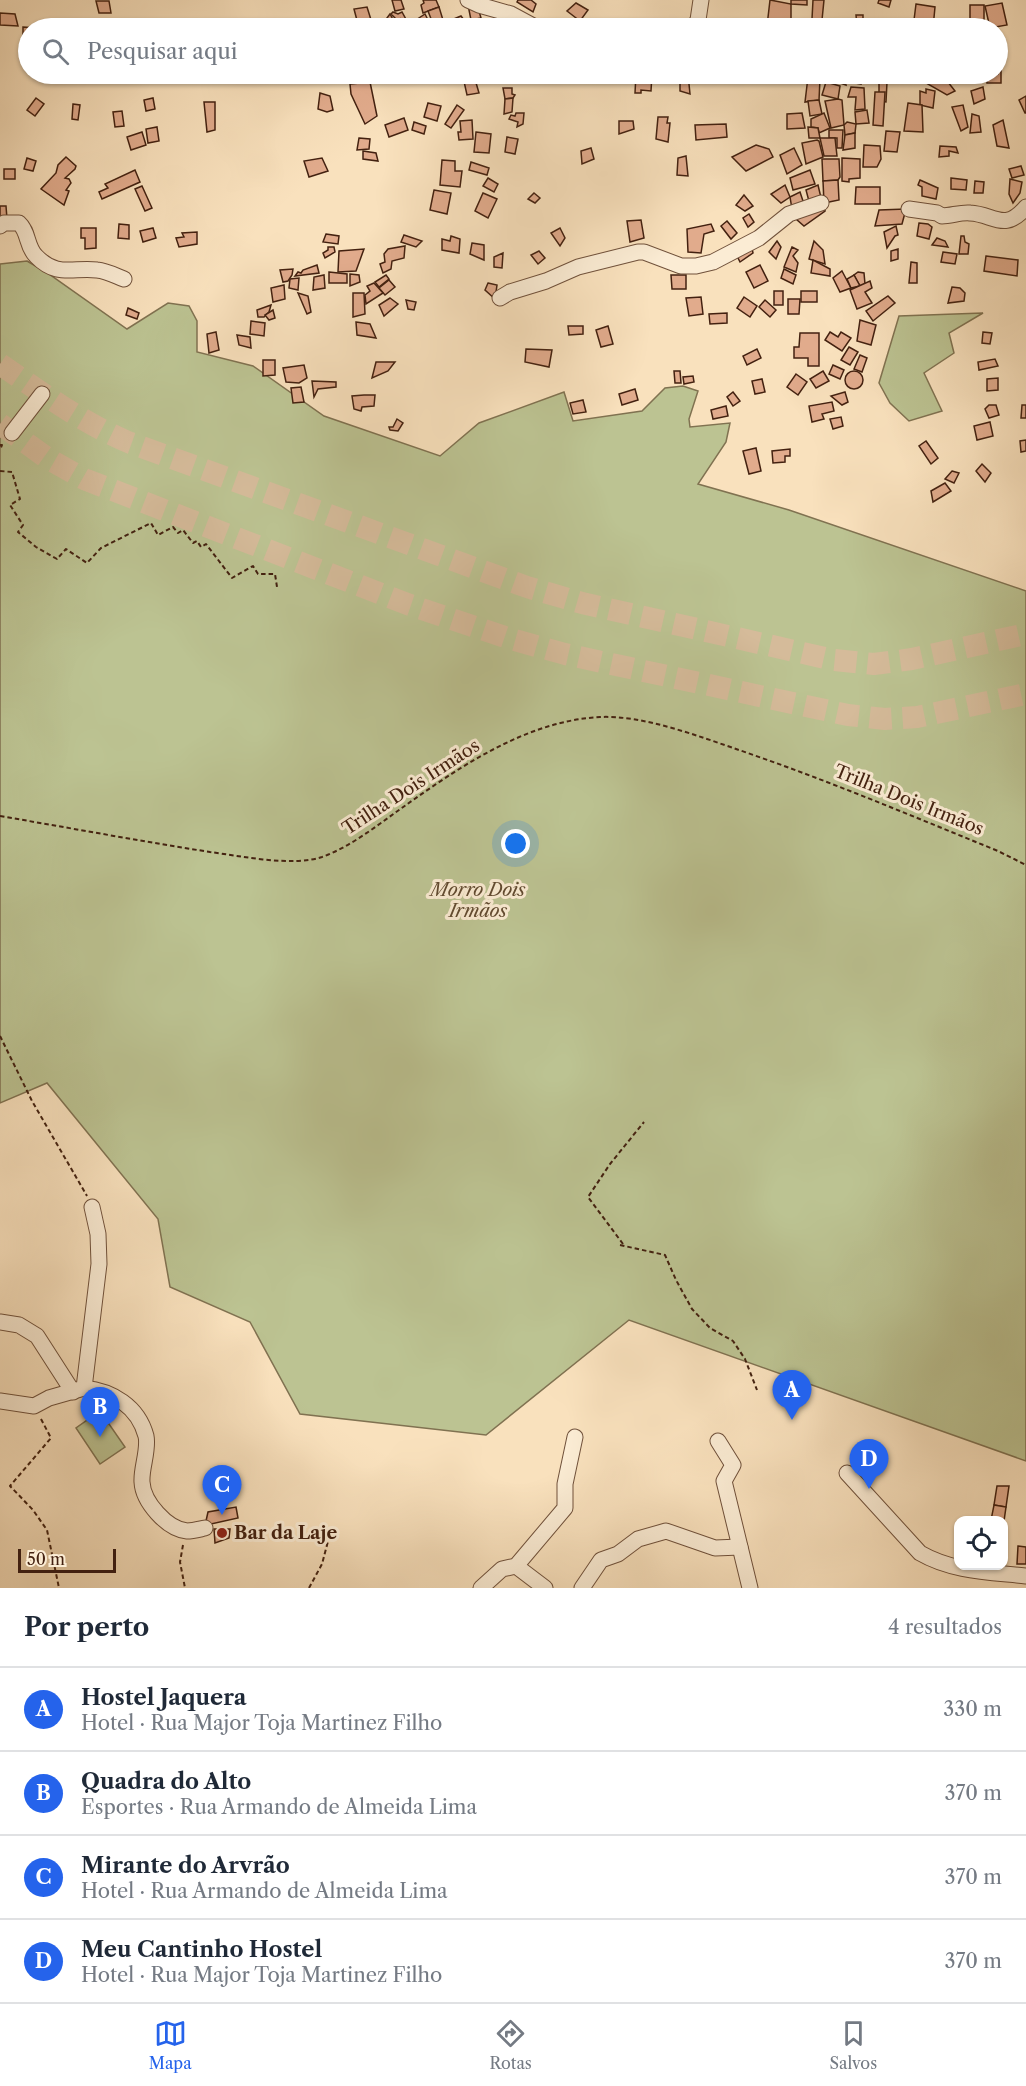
<!DOCTYPE html>
<html lang="pt">
<meta charset="utf-8">
<style>
:root{--surface:#fff;--page:#f2f2f3;--text:#1f2937;--muted:#747a83;--line:#e0e1e3;--accent:#2563eb}
body{margin:0;font-family:"Libre Caslon Text",serif;background:var(--page);color:var(--text)}
.controls{position:absolute;right:18px;bottom:18px;display:grid;overflow:hidden;border-radius:12px;box-shadow:0 2px 4px #0004}
.controls button{width:54px;height:54px;display:grid;place-items:center;padding:0;border:0;border-bottom:2px solid var(--line);background:var(--surface);color:var(--text);font:30px sans-serif}
.scale{position:absolute;left:18px;bottom:15px;width:98px;box-sizing:border-box;padding-left:6px;border:3px solid #432110;border-top:0;font-size:16px;line-height:21px;white-space:nowrap;color:#432110;-webkit-text-stroke:4px #fbecd4;paint-order:stroke}
.you{position:absolute;left:516px;top:844px;width:21px;height:21px;margin:-15px;border:4px solid #fff;border-radius:50%;background:#1a73e8;box-shadow:0 0 0 9px #1a73e833}
.badge{display:grid;place-items:center;width:39px;height:39px;border-radius:50%;background:var(--accent);color:#fff;font-size:20px;font-weight:700}
.pin{position:absolute;translate:-50% -50px;filter:drop-shadow(0 2px 3px #0008)}
.pin::after{content:'';position:absolute;top:32px;width:21px;height:18px;background:inherit;clip-path:polygon(0 0,100% 0,50% 100%)}
.list{margin:0;padding:0;list-style:none}
h2{display:flex;justify-content:space-between;align-items:center;height:78px;margin:0;padding:0 24px;font-size:26px}
h2 small{font-size:20px;font-weight:400;color:var(--muted)}
.list li{display:grid;grid-template-columns:39px 1fr auto;gap:18px;align-items:center;box-sizing:border-box;height:84px;padding:0 24px;border-top:2px solid var(--line)}
.list b{display:block;font-size:22px;white-space:nowrap}
.list p{margin:0;font-size:20px;white-space:nowrap;color:var(--muted)}
.list em{font-size:20px;font-style:normal;color:var(--muted)}
.icon{flex:none;width:33px;height:33px;fill:none;stroke:currentColor;stroke-width:2;stroke-linecap:round;stroke-linejoin:round}
.map{position:relative;flex:none;width:1026px;height:1588px;overflow:hidden}
.search{position:absolute;background:var(--surface);box-shadow:0 2px 4px #0004;left:18px;right:18px;top:18px;height:66px;display:flex;align-items:center;gap:15px;box-sizing:border-box;padding:0 21px;border-radius:33px;color:var(--muted);font-size:22px}
.sheet{height:414px;background:var(--surface)}
nav{display:flex;justify-content:space-around;align-items:center;box-sizing:border-box;height:84px;border-top:2px solid var(--line);background:var(--surface);font-size:16px;color:var(--muted)}
nav a{display:grid;justify-items:center;gap:3px}
nav .on{color:var(--accent)}
.map>svg:first-child{display:block}
.green{fill:#bcc392;stroke:#807251;stroke-width:1.5}
.building{fill:#e1ab8c;stroke:#432110;stroke-width:1.5}
.lines{fill:none;stroke-linecap:round;stroke-linejoin:round}
.highway-tunnel{stroke:#d5bb9a;stroke-width:22;stroke-dasharray:22 11;stroke-linecap:butt}
.minor-casing{stroke:#70513b;stroke-width:17}
.path{stroke:#432110;stroke-width:2;stroke-dasharray:4.5 3;stroke-linecap:butt}
.minor{stroke:#fbecd4;stroke-width:15}
.poi-dot{fill:#8f2418;stroke:#fbecd4;stroke-width:2}
.labels{text-anchor:middle;dominant-baseline:central;stroke-width:6;stroke-linejoin:round;paint-order:stroke}
.street-label{font-size:18px;fill:#432110;stroke:#fbecd4}
.park-label{font-size:18px;font-style:italic;fill:#614a30;stroke:#fbecd4}
.poi-label{font-size:18px;font-weight:bold;fill:#432110;stroke:#fbecd4;text-anchor:start}
</style>
<div class="map">
<svg width="1026" height="1588" viewBox="0 0 1026 1588">
<rect width="100%" height="100%" fill="#f9e1bd"/>
<filter id="stains"><feTurbulence type="fractalNoise" baseFrequency=".00333" numOctaves="4"/><feColorMatrix values="0 0 0 0 .2 0 0 0 0 .09 0 0 0 0 .02 0 0 0 .5 -.17"/></filter>
<radialGradient id="worn" r=".72"><stop offset=".6" stop-color="#630" stop-opacity="0"/><stop offset="1" stop-color="#630" stop-opacity=".3"/></radialGradient>
<g class="green">
<path d="M27 261 46 272 127 329 168 303 189 306 197 321V352L253 366 324 416 440 456 479 423 564 392 573 421 642 411 665 388 683 386 698 391 689 419 690 427 730 423 726 442 698 484 789 510 1026 591V1461L629 1320 486 1435 300 1414 250 1322 170 1287 158 1219 47 1083 0 1103V264Z"/>
<path d="M983 313 949 333 954 353 924 373 942 411 909 421 890 403 879 383 899 316Z"/>
<path d="M100 1411 125 1447 100 1464 76 1428Z"/>
</g>
<g class="building">
<path d="M392 0H401L404 9 395 11Z"/>
<path d="M423 0H436L439 7 423 13 421 5 424 3Z"/>
<path d="M518 0H531L536 4 533 12 517 2Z"/>
<path d="M770 0 791 4V28L767 26Z"/>
<path d="M791 0H807V5L791 4Z"/>
<path d="M813 0H824L822 20 812 19Z"/>
<path d="M879 0H891L889 7 878 3Z"/>
<path d="M96 1H109L111 13H99Z"/>
<path d="M576 3 588 10 580 21 567 11Z"/>
<path d="M1002 3 1007 25 990 28 985 6Z"/>
<path d="M477 4 481 18 471 20 468 5Z"/>
<path d="M916 4 935 7 933 28H913Z"/>
<rect x="970" y="5" width="14" height="21"/>
<path d="M367 7 372 23 367 24 370 28H359L354 9Z"/>
<path d="M439 7 443 20 433 24 428 11Z"/>
<path d="M393 12 398 14 402 12 408 23 401 24 400 19 398 21 391 14Z"/>
<path d="M0 13 15 14 18 26 0 25Z"/>
<path d="M390 14 396 25 388 27 384 22Z"/>
<path d="M425 14 431 26 421 28 416 20Z"/>
<path d="M856 15H863V27L857 26Z"/>
<path d="M461 16 470 28H452L449 21Z"/>
<path d="M812 19 831 21V28H812Z"/>
<path d="M486 23 487 28H474L473 24Z"/>
<path d="M23 27 37 28H28V41L23 40Z"/>
<path d="M998 67H1001V83H987V74H998Z"/>
<path d="M636 74H652L651 91 641 90V93H635Z"/>
<path d="M676 74H688L690 94 680 91V79L676 77Z"/>
<path d="M833 74H844L846 85 832 80Z"/>
<path d="M850 74H861V84L850 82Z"/>
<path d="M929 74H946L944 77 955 91 947 95 926 83Z"/>
<path d="M955 74H972L965 82Z"/>
<path d="M474 76 479 93 467 95 463 77Z"/>
<path d="M808 77 820 79 819 100 805 102Z"/>
<path d="M370 82 377 116 365 124 351 94 350 84Z"/>
<path d="M826 82 840 86 838 99 822 95Z"/>
<path d="M887 82 886 102 879 101V83Z"/>
<path d="M851 87 864 88 865 109 855 110 856 97H848Z"/>
<path d="M983 87 985 99 974 104 971 91Z"/>
<path d="M503 88H512V94L515 95 513 98 505 99Z"/>
<path d="M926 89 935 91 933 108 920 105V91L926 93Z"/>
<path d="M875 92H885L883 126 873 125Z"/>
<path d="M320 93 330 96 333 110 327 112 318 109Z"/>
<path d="M1026 96V113H1025L1019 100Z"/>
<path d="M36 98 44 104 35 116 27 110Z"/>
<path d="M153 98 155 109 146 111 144 100Z"/>
<path d="M513 98 512 112 504 114 505 99Z"/>
<path d="M838 99 842 100 844 125 831 128 825 101Z"/>
<path d="M819 100 822 114 810 116 808 101Z"/>
<path d="M204 102H215V130L207 132Z"/>
<path d="M428 103 441 106 437 121 424 117Z"/>
<path d="M908 103 922 105 923 132 904 131Z"/>
<path d="M73 104 80 105 78 120 72 119Z"/>
<path d="M457 105 464 110 451 128 445 124Z"/>
<path d="M963 105 968 127 961 131 952 107Z"/>
<path d="M867 110 869 123 856 124 855 112Z"/>
<path d="M122 111 124 126 115 127 113 112Z"/>
<path d="M516 113H524L523 124 517 127 518 122 509 119 511 115 515 116Z"/>
<path d="M802 113 805 128 787 129V114Z"/>
<path d="M824 113 830 128 819 133 818 128 811 127V119Z"/>
<path d="M972 114 979 116 981 132 970 133Z"/>
<path d="M658 117H668L667 123H670L668 142 656 139Z"/>
<path d="M404 118 408 130 389 137 385 125Z"/>
<path d="M472 120 473 139 459 140 458 132H461L460 121Z"/>
<path d="M1003 120 1009 148 997 146 993 125Z"/>
<path d="M619 121H633L634 129 619 134Z"/>
<path d="M414 122 426 126 424 134 412 130Z"/>
<path d="M847 122 856 124 855 133 845 135 844 125Z"/>
<path d="M726 124 727 137 696 140 695 125Z"/>
<path d="M157 127 159 141 148 143 146 129Z"/>
<path d="M808 127 818 128 820 138H809Z"/>
<path d="M829 130H843L842 148H837V138H829Z"/>
<path d="M886 131 900 132 897 152 884 151Z"/>
<path d="M142 132 146 145 131 150 127 137Z"/>
<path d="M476 132 491 134 489 153 474 152Z"/>
<path d="M855 133V148L843 150 845 135Z"/>
<path d="M507 137 518 139 515 154 505 152Z"/>
<path d="M359 138 370 139 369 149 357 150Z"/>
<path d="M820 138H835L837 156H824Z"/>
<path d="M817 140 819 141 823 157 806 164 802 143Z"/>
<path d="M756 145 769 149 773 157 746 171 732 157Z"/>
<path d="M864 145 880 146 881 159 877 167H863Z"/>
<path d="M940 146 956 147 958 153 949 151V156L939 157Z"/>
<path d="M591 148 594 159 582 164 581 151Z"/>
<path d="M794 148 802 165 787 174 780 155Z"/>
<path d="M363 151 376 153 378 161 363 159Z"/>
<path d="M686 156 688 176 677 175 678 158Z"/>
<path d="M66 157 76 166 75 169 65 178 69 179 71 183 66 190 69 191 64 205 41 189 56 173 58 165Z"/>
<path d="M27 158 36 161 33 171 24 169Z"/>
<path d="M322 158 328 171 309 177 304 161Z"/>
<path d="M842 158 860 159V178L849 179V182L842 181Z"/>
<path d="M822 159H839L840 177 838 180 823 181Z"/>
<path d="M442 160 455 161V171H462L460 187 440 185Z"/>
<path d="M471 162 489 168 487 175 469 170Z"/>
<path d="M1021 166 1024 175 1012 178 1009 169Z"/>
<rect x="4" y="169" width="11" height="10"/>
<path d="M135 170 140 182 102 199 99 192 108 188 105 184Z"/>
<path d="M810 170 815 184 793 190 790 178Z"/>
<path d="M488 178 498 184 494 192 483 186Z"/>
<path d="M951 178 967 180 966 190 951 189Z"/>
<path d="M1010 179 1022 182 1020 193 1013 203 1009 194Z"/>
<path d="M838 180 839 200 824 203 823 181Z"/>
<path d="M920 180 938 188 936 199 922 196V187L918 185Z"/>
<path d="M975 181 984 182 983 193H974Z"/>
<path d="M785 185 790 197 781 203 771 194Z"/>
<path d="M818 185 822 202 810 205 806 190Z"/>
<path d="M142 186 152 208 145 211 135 189Z"/>
<path d="M856 187H880V204H855Z"/>
<path d="M434 190 451 193 447 214 430 210Z"/>
<path d="M800 192 804 204 792 209 790 197Z"/>
<path d="M483 193 497 199 488 218 475 211Z"/>
<path d="M534 193 540 198 535 203 528 199Z"/>
<path d="M744 195 753 206 745 211 736 205Z"/>
<path d="M0 206H6L7 219 0 218Z"/>
<path d="M825 208V211L804 226 796 219Z"/>
<path d="M906 209 902 224 875 226 879 210Z"/>
<path d="M749 214 754 222 748 227 743 218Z"/>
<path d="M641 220 644 238 630 242 627 221Z"/>
<path d="M727 221 737 233 731 239 721 226Z"/>
<path d="M919 223 928 224 932 227 929 239 917 236Z"/>
<path d="M119 224 129 225V239L118 238Z"/>
<path d="M711 224 714 231 704 234 701 253 688 252 687 229Z"/>
<path d="M896 226 898 235 895 236 887 248 884 232Z"/>
<path d="M81 228H96V248L85 249V238H81Z"/>
<path d="M153 228 156 238 143 242 140 231Z"/>
<path d="M560 228 565 238 560 246 551 233Z"/>
<path d="M197 232V244L179 247 176 238 184 237 182 233Z"/>
<path d="M326 234 339 236 338 244 323 242Z"/>
<path d="M404 235 422 241 416 247 401 242Z"/>
<path d="M451 236 460 239 459 253 442 250V239L450 241Z"/>
<path d="M961 236H964L965 242 969 244 968 254H959Z"/>
<path d="M937 238 945 241 948 247 932 245Z"/>
<path d="M750 240 753 253 740 262 736 254Z"/>
<path d="M777 241 781 247 776 259 769 252Z"/>
<path d="M814 241 823 250 825 264 809 259Z"/>
<path d="M472 243 484 245V260L470 254Z"/>
<path d="M405 246 404 258 392 261 391 269 383 273 380 264 385 262 384 254 388 249Z"/>
<path d="M328 247H334L335 252 325 258 323 253 328 250Z"/>
<path d="M792 247 798 250 793 256 798 263 796 272 784 267Z"/>
<path d="M364 249 356 271 338 272 339 251Z"/>
<path d="M898 249V259L891 261V251Z"/>
<path d="M539 251 545 258 538 264 531 255Z"/>
<path d="M943 252 957 254 955 264 941 262Z"/>
<path d="M503 253 502 268 494 267V257Z"/>
<path d="M986 256 1018 260 1017 276 984 271Z"/>
<path d="M813 260 830 269V276L811 273Z"/>
<path d="M911 262 917 263V283H909Z"/>
<path d="M317 265 319 273 295 276 298 272 301 273 303 270Z"/>
<path d="M760 265 768 281 754 288 746 272Z"/>
<path d="M293 269 292 275 288 281 283 282 280 270Z"/>
<path d="M784 269 796 275 793 284 781 278Z"/>
<path d="M842 271 851 288 840 292 833 278Z"/>
<path d="M329 272 347 274V283H329Z"/>
<path d="M858 272 864 273 865 284 860 286 854 275Z"/>
<path d="M350 274 359 275 360 282 350 286Z"/>
<path d="M324 275 325 288 313 290 314 277Z"/>
<path d="M386 275 389 279 379 287 375 282Z"/>
<path d="M671 275H686V289H672Z"/>
<path d="M854 275 860 286 851 288 847 279Z"/>
<path d="M299 278 298 290 289 288 290 279Z"/>
<path d="M389 280 395 287 385 295 379 288Z"/>
<path d="M870 281 872 288 865 292 872 303 857 309 850 290Z"/>
<path d="M374 283 383 293 366 304 365 295 370 291 367 286Z"/>
<path d="M488 283 497 285 495 299 485 290Z"/>
<path d="M284 285 285 299 273 302 271 288Z"/>
<path d="M952 287 960 288 965 293 964 301 948 303Z"/>
<rect x="774" y="291" width="9" height="14"/>
<rect x="801" y="291" width="16" height="11"/>
<path d="M298 293 308 296 311 312 307 314Z"/>
<path d="M353 293H364L365 314 353 317Z"/>
<path d="M888 296 895 303 873 321 866 311Z"/>
<path d="M701 297 703 314 689 316 686 298Z"/>
<path d="M744 297 757 306 750 317 737 308Z"/>
<path d="M390 298 398 304 384 316 379 305Z"/>
<path d="M788 299H800L799 314H788Z"/>
<path d="M406 300 416 302 414 310 408 309Z"/>
<path d="M765 300 776 310 770 317 759 307Z"/>
<path d="M271 305 269 312 264 317H258L257 310Z"/>
<path d="M128 308 139 313 137 319 126 315Z"/>
<path d="M273 310 275 318 269 320 265 315Z"/>
<path d="M727 313V323L710 324 709 314Z"/>
<path d="M860 320 876 325 871 345 857 341Z"/>
<path d="M251 321 265 323 264 336 250 334Z"/>
<path d="M356 322 370 324 376 338 357 335Z"/>
<path d="M568 326H583V334L569 335Z"/>
<path d="M608 326 613 344 601 347 596 330Z"/>
<path d="M216 332 219 350 209 353 207 334Z"/>
<path d="M830 332 838 337 841 332 851 338 842 351 825 340Z"/>
<path d="M983 332 992 333 990 344 982 343Z"/>
<path d="M800 333H819V366H808V358H794V347H799Z"/>
<path d="M237 335 250 337 251 348 239 345Z"/>
<path d="M849 347 858 352 850 365 841 360Z"/>
<path d="M526 349 552 350 549 367 525 362Z"/>
<path d="M757 349 761 358 747 365 743 356Z"/>
<path d="M860 355 867 358 862 372 854 369Z"/>
<path d="M995 359 998 366 979 370 978 362Z"/>
<path d="M263 360H275V375L263 376Z"/>
<path d="M376 362H395L388 371 372 378Z"/>
<path d="M304 365 307 378 299 383 286 382 283 368Z"/>
<path d="M833 365 844 370 840 379 829 374Z"/>
<path d="M674 371H680L681 383H675Z"/>
<path d="M823 371 829 381 816 388 810 379Z"/>
<circle cx="854" cy="380" r="9"/>
<path d="M796 374 807 382 798 395 787 387Z"/>
<path d="M693 376 694 382 684 384 683 377Z"/>
<path d="M998 378V390L987 391V379Z"/>
<path d="M762 379 765 392 755 394 752 381Z"/>
<path d="M312 381 336 382V387L318 389 314 397Z"/>
<path d="M301 387 304 402 293 403 291 388Z"/>
<path d="M635 389 638 400 622 405 619 394Z"/>
<path d="M733 392 740 401 733 406 727 397Z"/>
<path d="M845 392 848 402 842 405 831 396Z"/>
<path d="M364 395H375L374 406 362 407 361 411 354 409 352 396Z"/>
<path d="M583 400 586 412 573 414 570 403Z"/>
<path d="M832 402 834 411 822 414 824 419 812 422 809 406Z"/>
<path d="M989 405H996L999 415 989 418 985 409Z"/>
<path d="M1022 405H1026V418H1021Z"/>
<path d="M726 406 728 416 713 419 711 410Z"/>
<path d="M841 417 843 426 833 429 830 419Z"/>
<path d="M397 419 403 423 398 431 390 430 389 427H393Z"/>
<path d="M990 422 993 436 977 440 974 426Z"/>
<path d="M1026 440V451L1021 452 1020 441Z"/>
<path d="M926 441 938 458 931 464 919 446Z"/>
<path d="M756 448 761 471 749 474 743 451Z"/>
<path d="M790 449V456H785V462L773 463 772 451Z"/>
<path d="M982 464 991 473 985 482 976 471Z"/>
<path d="M952 471 959 473 954 483 945 479Z"/>
<path d="M945 483 951 491 933 502 931 491Z"/>
<path d="M997 1486H1009L1006 1507 994 1505Z"/>
<path d="M994 1505 1006 1507 1004 1521 991 1520Z"/>
<path d="M236 1507 238 1518 211 1524 206 1521 208 1512Z"/>
<path d="M214 1529H230L229 1538 215 1543Z"/>
<path d="M1018 1546 1026 1547V1564H1017Z"/>
</g>
<g class="lines">
<g class="highway-tunnel">
<path d="M0 364C42 393 81 422 128 442L527 587 582 603 834 660 874 664 912 659 1026 634"/>
<path d="M0 424 47 458 84 479 410 605 511 639 565 654 848 715 885 719 917 717 1026 694"/>
</g>
<defs>
<g id="minor">
<path d="M468 0 479 5 511 14 537 28"/>
<path d="M693 28 698 20 701 0"/>
<path d="M909 209 937 213 942 216C951 216 961 212 970 213 994 214 1004 233 1026 207"/>
<path d="M0 226 4 223H19C29 232 26 246 36 256 57 278 73 267 97 270 107 271 116 276 124 279"/>
<path d="M500 298 510 292 546 281 578 267 638 252H644L681 266H696L713 262 759 238 789 214 821 203"/>
<path d="M12 433 42 394"/>
<path d="M0 1322 19 1325 37 1336 73 1392"/>
<path d="M84 1388C112 1391 138 1406 146 1436 149 1450 141 1468 142 1482 143 1502 167 1529 187 1531 193 1531 200 1529 205 1528"/>
<path d="M0 1401 34 1406 49 1398 84 1388 99 1264 98 1234 92 1207"/>
<path d="M718 1441 733 1465 724 1481 750 1588"/>
<path d="M847 1473 920 1553C953 1572 990 1572 1026 1576"/>
<path d="M516 1566 545 1588"/>
<path d="M481 1588 502 1569 516 1566 565 1508V1484L575 1437"/>
<path d="M582 1588 601 1560 618 1554 638 1539 666 1531 715 1548 740 1547"/>
</g>
</defs>
<use href="#minor" class="minor-casing"/>
<g class="path">
<path d="M0 445H2L0 450"/>
<path d="M0 471 12 472 20 499 10 505 23 525 18 532 36 547 57 559 66 549 87 563 101 548 151 523 158 535 173 527 178 533 183 530 193 543 197 541 201 547 206 544 232 578 253 566 258 574H275L277 587"/>
<path d="M0 816C70 828 140 841 210 852 241 856 292 867 322 857 350 847 375 827 399 810 458 768 525 721 600 717 643 715 698 736 739 750 827 780 912 816 998 851L1026 865"/>
<path d="M0 1036 32 1101 87 1196"/>
<path d="M623 1244 588 1197 610 1164 644 1122"/>
<path d="M620 1245 665 1255 676 1280 692 1309 710 1328 733 1341 745 1359 757 1390"/>
<path d="M41 1419 51 1438 10 1486 33 1510 47 1530 59 1588"/>
<path d="M183 1545 180 1562 185 1588"/>
<path d="M309 1588 322 1564 332 1526"/>
</g>
<use href="#minor" class="minor"/>
</g>
<circle class="poi-dot" cx="222" cy="1533" r="6"/>
<g class="labels">
<g class="street-label">
<text transform="translate(411 787) rotate(-33)">Trilha Dois Irmãos</text>
<text transform="translate(909 800) rotate(22)">Trilha Dois Irmãos</text>
</g>
<g class="park-label">
<text x="478" y="890">Morro Dois<tspan x="478" dy="21">Irmãos</tspan></text>
</g>
<g class="poi-label">
<text x="234" y="1533">Bar da Laje</text>
</g>
</g>
<rect width="100%" height="100%" filter="url(#stains)"/>
<rect width="100%" height="100%" fill="url(#worn)"/>
</svg>
<div class="controls">
<button><svg class="icon" aria-label="locate" viewBox="0 0 24 24"><circle cx="12" cy="12" r="6"/><path d="M12 2v4M12 18v4M2 12h4M18 12h4"/></svg></button>
</div>
<div class="scale">50 m</div>
<div class="you"></div>
<div class="pin badge" style="left:792px;top:1420px">A</div>
<div class="pin badge" style="left:100px;top:1437px">B</div>
<div class="pin badge" style="left:222px;top:1515px">C</div>
<div class="pin badge" style="left:869px;top:1489px">D</div>
<div class="search"><svg class="icon" aria-label="search" viewBox="0 0 24 24"><circle cx="10" cy="10" r="6"/><path d="M15 15l6 6"/></svg>Pesquisar aqui</div>
</div>
<section class="sheet">
<h2>Por perto<small>4 resultados</small></h2>
<ul class="list">
<li><span class="badge">A</span><div><b>Hostel Jaquera</b><p>Hotel · Rua Major Toja Martinez Filho</p></div><em>330 m</em></li>
<li><span class="badge">B</span><div><b>Quadra do Alto</b><p>Esportes · Rua Armando de Almeida Lima</p></div><em>370 m</em></li>
<li><span class="badge">C</span><div><b>Mirante do Arvrão</b><p>Hotel · Rua Armando de Almeida Lima</p></div><em>370 m</em></li>
<li><span class="badge">D</span><div><b>Meu Cantinho Hostel</b><p>Hotel · Rua Major Toja Martinez Filho</p></div><em>370 m</em></li>
</ul>
</section>
<nav>
<a class="on"><svg class="icon" aria-label="map" viewBox="0 0 24 24"><path d="M3 6l6-2 6 2 6-2v14l-6 2-6-2-6 2zM9 4v14M15 6v14"/></svg>Mapa</a>
<a><svg class="icon" aria-label="directions" viewBox="0 0 24 24"><path d="M12 3l9 9-9 9-9-9zM9 14v-3h6M13 9l2 2-2 2"/></svg>Rotas</a>
<a><svg class="icon" aria-label="saved" viewBox="0 0 24 24"><path d="M7 4h10v16l-5-4-5 4z"/></svg>Salvos</a>
</nav>
